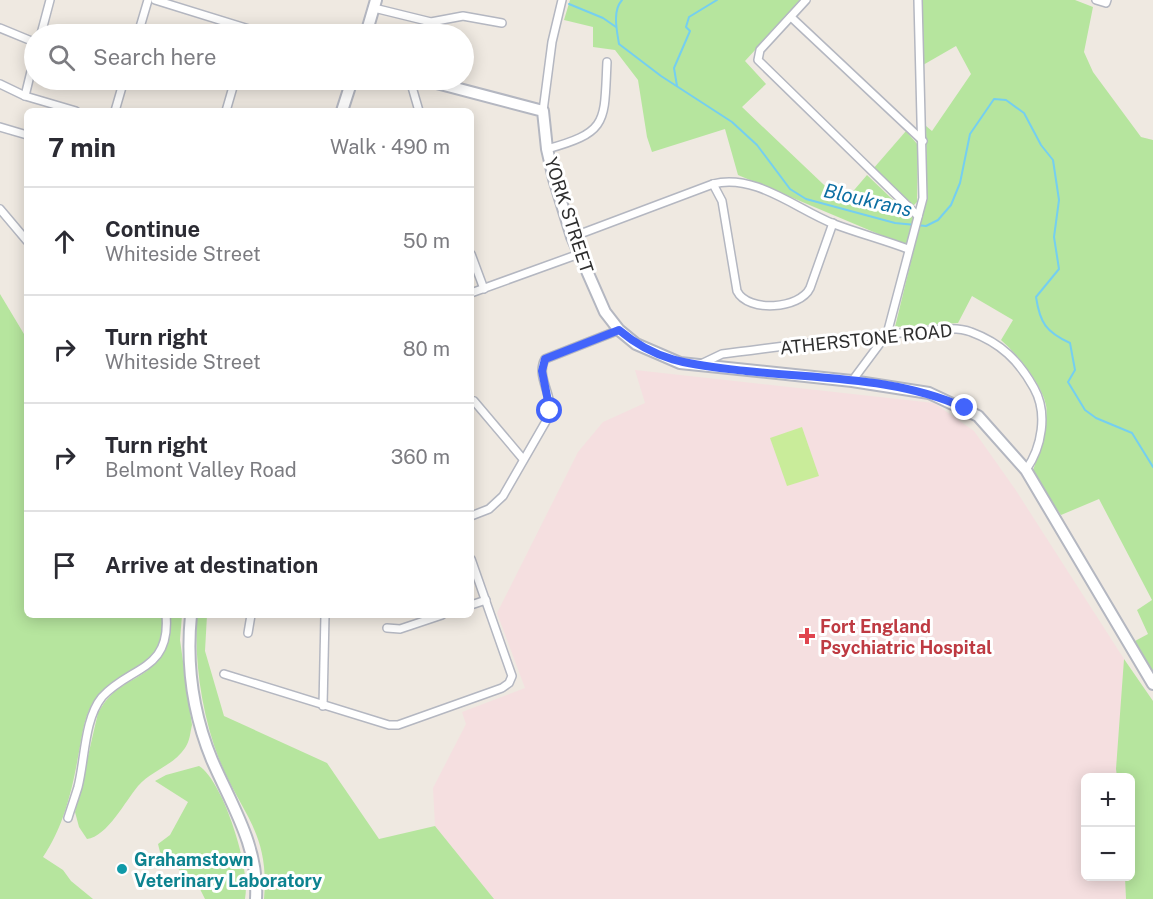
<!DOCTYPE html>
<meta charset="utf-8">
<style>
:root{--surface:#fff;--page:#f2f2f3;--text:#2b2b33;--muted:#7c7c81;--line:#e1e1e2}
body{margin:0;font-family:"Public Sans",sans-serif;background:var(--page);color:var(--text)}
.controls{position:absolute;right:18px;bottom:18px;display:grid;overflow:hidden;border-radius:9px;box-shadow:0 3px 15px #0003}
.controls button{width:54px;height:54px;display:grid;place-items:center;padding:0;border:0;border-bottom:2px solid var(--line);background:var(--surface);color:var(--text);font:30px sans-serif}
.stop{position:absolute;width:18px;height:18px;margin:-14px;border:4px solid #4264fb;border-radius:50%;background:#fff}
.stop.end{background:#4264fb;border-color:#fff;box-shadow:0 2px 6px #0008}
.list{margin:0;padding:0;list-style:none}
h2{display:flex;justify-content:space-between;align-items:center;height:78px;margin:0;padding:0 24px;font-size:26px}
h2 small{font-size:20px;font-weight:400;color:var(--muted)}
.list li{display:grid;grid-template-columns:39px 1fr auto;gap:18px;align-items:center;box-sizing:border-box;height:108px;padding:0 24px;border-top:2px solid var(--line)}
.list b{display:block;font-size:22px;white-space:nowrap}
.list p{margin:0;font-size:20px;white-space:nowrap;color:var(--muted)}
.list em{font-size:20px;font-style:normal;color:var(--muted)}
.icon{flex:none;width:33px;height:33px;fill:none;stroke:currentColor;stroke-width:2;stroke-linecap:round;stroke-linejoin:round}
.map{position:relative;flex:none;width:1153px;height:899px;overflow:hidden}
.search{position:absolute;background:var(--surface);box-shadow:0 3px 15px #0003;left:24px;top:24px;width:450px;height:66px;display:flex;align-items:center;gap:15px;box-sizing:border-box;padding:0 21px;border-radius:33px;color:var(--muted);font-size:22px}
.panel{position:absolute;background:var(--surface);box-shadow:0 3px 15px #0003;left:24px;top:108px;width:450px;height:510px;border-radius:9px}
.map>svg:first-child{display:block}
.medical{fill:#f5dfe0}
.green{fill:#b6e59e}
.pitch{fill:#c9ec9a}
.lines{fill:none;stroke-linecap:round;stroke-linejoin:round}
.stream{stroke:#75cff0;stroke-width:2}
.street-casing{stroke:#b4b7c1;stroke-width:10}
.secondary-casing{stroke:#b4b7c1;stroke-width:14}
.street{stroke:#fff;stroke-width:7}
.secondary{stroke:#fff;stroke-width:10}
.route{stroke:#4264fb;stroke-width:8}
.health-dot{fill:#e0444e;stroke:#fff;stroke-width:2}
.culture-dot{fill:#0f9aa8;stroke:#fff;stroke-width:2}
.labels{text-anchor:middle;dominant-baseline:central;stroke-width:6;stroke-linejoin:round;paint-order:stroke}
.street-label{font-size:18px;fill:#2e2e2e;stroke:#fff}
.health-label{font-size:18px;font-weight:bold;fill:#be3a42;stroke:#fff;text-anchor:start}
.culture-label{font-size:18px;font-weight:bold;fill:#0d838f;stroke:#fff;text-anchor:start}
.water-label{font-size:20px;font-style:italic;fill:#0d6fa3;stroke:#fff}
</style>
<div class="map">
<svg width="1153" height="899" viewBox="0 0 1153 899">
<rect width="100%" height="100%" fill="#efe9e1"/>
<path class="medical" d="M635 370 934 403 974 431 1015 489 1124 659 1117 777 1086 778V876L1125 877 1126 899H494L435 826 433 788 466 724 462 712 525 688 497 613 578 452 603 422 645 403Z"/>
<g class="green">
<path d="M570 0H801L745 61 766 84 742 107 843 203 867 175 911 217 921 218 927 190 926 126 932 131 971 74 956 46 923 65 921 0H1075L1093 7 1084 52 1093 72 1141 137 1153 140V672L1135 641 1148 634 1137 610 1152 600 1099 499 1061 515 1032 473C1038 458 1049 419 1046 405 1041 383 1017 354 1001 340L1013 320 972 296 958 323 895 327 914 249 738 175 725 129 652 152 647 137 638 80 615 50 593 47V27L564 20Z"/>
<path d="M906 131 918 145 917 202 914 205H910L873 169Z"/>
<path d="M0 294 27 339V615H163C165 677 116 665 92 704 83 720 82 739 78 757 72 791 63 828 43 857L63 870 71 881 93 899H0Z"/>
<path d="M169 615H182L180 640 192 725C190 733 190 741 185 748 173 766 152 770 138 786 126 800 107 837 87 839L79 827 75 812 98 713C125 664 164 692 169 615Z"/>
<path d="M197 615H207L205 651 224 716 327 763 379 839 435 826 494 899H264C270 832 241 814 219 759 202 715 194 662 197 615Z"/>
<path d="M1124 659 1153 701V899H1126L1125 877 1130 876V778L1117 777 1116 769Z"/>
<path d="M199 766C223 780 252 872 245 899H205L200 889 160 852 158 844 170 835 188 802 155 781 166 775Z"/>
</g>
<path class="pitch" d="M802 427 819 476 787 486 770 438Z"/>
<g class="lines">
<g class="stream">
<path d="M622 0C612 11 617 31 619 44L661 76 732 122 757 145 790 189 806 199 895 223 926 226 938 220 951 205 960 183 970 134 994 99 1006 100 1024 113 1041 145 1053 160 1059 200 1054 237 1059 269 1036 297C1040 323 1046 332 1070 343L1075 370 1068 382 1085 410 1096 418 1132 433 1153 467"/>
<path d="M569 4 603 18 616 27"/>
<path d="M677 86 674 68 690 31 686 27 689 17 717 0"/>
</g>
<defs>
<g id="street">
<path d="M155 0 265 34"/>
<path d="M806 0 760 50 758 60 918 216"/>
<path d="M1096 0 1106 3 1107 0"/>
<path d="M374 8 431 22 463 16 502 23"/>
<path d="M791 17 923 141"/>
<path d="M0 28 34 42"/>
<path d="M41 34 50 0"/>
<path d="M138 34 148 0"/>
<path d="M410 80 419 111"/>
<path d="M0 84 25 96 76 111"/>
<path d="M25 96 34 59"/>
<path d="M115 111 124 80"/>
<path d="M226 111 235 80"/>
<path d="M543 111 552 42 562 0"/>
<path d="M0 127 27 135"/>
<path d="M547 149C609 132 604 122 607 62"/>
<path d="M713 184 722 201 737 291C748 313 800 309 810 288L833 223"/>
<path d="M0 209 27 241"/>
<path d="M572 237 713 184C755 173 796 209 834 224 858 233 884 240 908 249"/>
<path d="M471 254 484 289"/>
<path d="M471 293 579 254"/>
<path d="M701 364 722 354C786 346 849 337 913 332 931 331 954 325 971 332 1001 343 1019 361 1034 388 1048 413 1042 447 1026 470"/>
<path d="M852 381 887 334 923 198 918 0"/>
<path d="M474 401 523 459"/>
<path d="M471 516 489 509 503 496 549 416C555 397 535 377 545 359L619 330"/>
<path d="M471 605 486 600"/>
<path d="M387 628 400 629 442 615"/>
<path d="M248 633 251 615"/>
<path d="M224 674 389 725H398L502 688 509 683 512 676 471 559"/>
<path d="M323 706 325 615"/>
<path d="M68 818C71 808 75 797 78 787 85 760 84 719 102 697 130 666 171 671 166 615"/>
</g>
<g id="secondary">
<path d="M366 34 376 0"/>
<path d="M425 80 543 111 547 149 554 179 572 237 605 312 619 330 636 344 680 363 852 381 929 393 978 416 1026 470 1153 684"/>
<path d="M342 111 352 80"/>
<path d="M191 615C186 665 193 714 212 760 232 806 259 847 256 899"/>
</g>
</defs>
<use href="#street" class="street-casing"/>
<use href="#secondary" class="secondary-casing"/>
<use href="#street" class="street"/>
<use href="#secondary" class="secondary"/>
</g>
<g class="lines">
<path class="route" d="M550 411 542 371 545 359 619 330C659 364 696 365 746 371 818 379 898 377 965 408"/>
</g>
<path class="health-dot" d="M804 627h6v6h6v6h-6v6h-6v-6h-6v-6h6z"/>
<circle class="culture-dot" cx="122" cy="869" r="6"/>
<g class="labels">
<g class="street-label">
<text transform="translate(569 215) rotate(72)">YORK STREET</text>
<text transform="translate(866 339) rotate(-6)">ATHERSTONE ROAD</text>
</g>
<g class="health-label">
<text x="820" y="626">Fort England<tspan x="820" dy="21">Psychiatric Hospital</tspan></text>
</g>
<g class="culture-label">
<text x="134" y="859">Grahamstown<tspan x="134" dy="21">Veterinary Laboratory</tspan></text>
</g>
<g class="water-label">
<text transform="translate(868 200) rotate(13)">Bloukrans</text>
</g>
</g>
</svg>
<div class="controls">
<button>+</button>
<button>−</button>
</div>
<div class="stop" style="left:550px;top:411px"></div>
<div class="stop end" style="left:965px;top:408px"></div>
<div class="search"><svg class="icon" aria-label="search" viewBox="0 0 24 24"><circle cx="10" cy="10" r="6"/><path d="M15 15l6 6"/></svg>Search here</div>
<section class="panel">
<h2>7 min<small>Walk · 490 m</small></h2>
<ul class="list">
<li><svg class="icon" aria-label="ahead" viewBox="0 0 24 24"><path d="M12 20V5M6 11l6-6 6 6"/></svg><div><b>Continue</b><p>Whiteside Street</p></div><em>50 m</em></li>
<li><svg class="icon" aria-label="right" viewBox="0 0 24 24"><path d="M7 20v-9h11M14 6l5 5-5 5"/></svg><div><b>Turn right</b><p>Whiteside Street</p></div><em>80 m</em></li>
<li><svg class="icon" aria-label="right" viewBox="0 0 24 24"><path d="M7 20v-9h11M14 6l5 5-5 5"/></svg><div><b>Turn right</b><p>Belmont Valley Road</p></div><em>360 m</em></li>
<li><svg class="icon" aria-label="arrive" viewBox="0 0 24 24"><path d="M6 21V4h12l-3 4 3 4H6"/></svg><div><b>Arrive at destination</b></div></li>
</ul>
</section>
</div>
